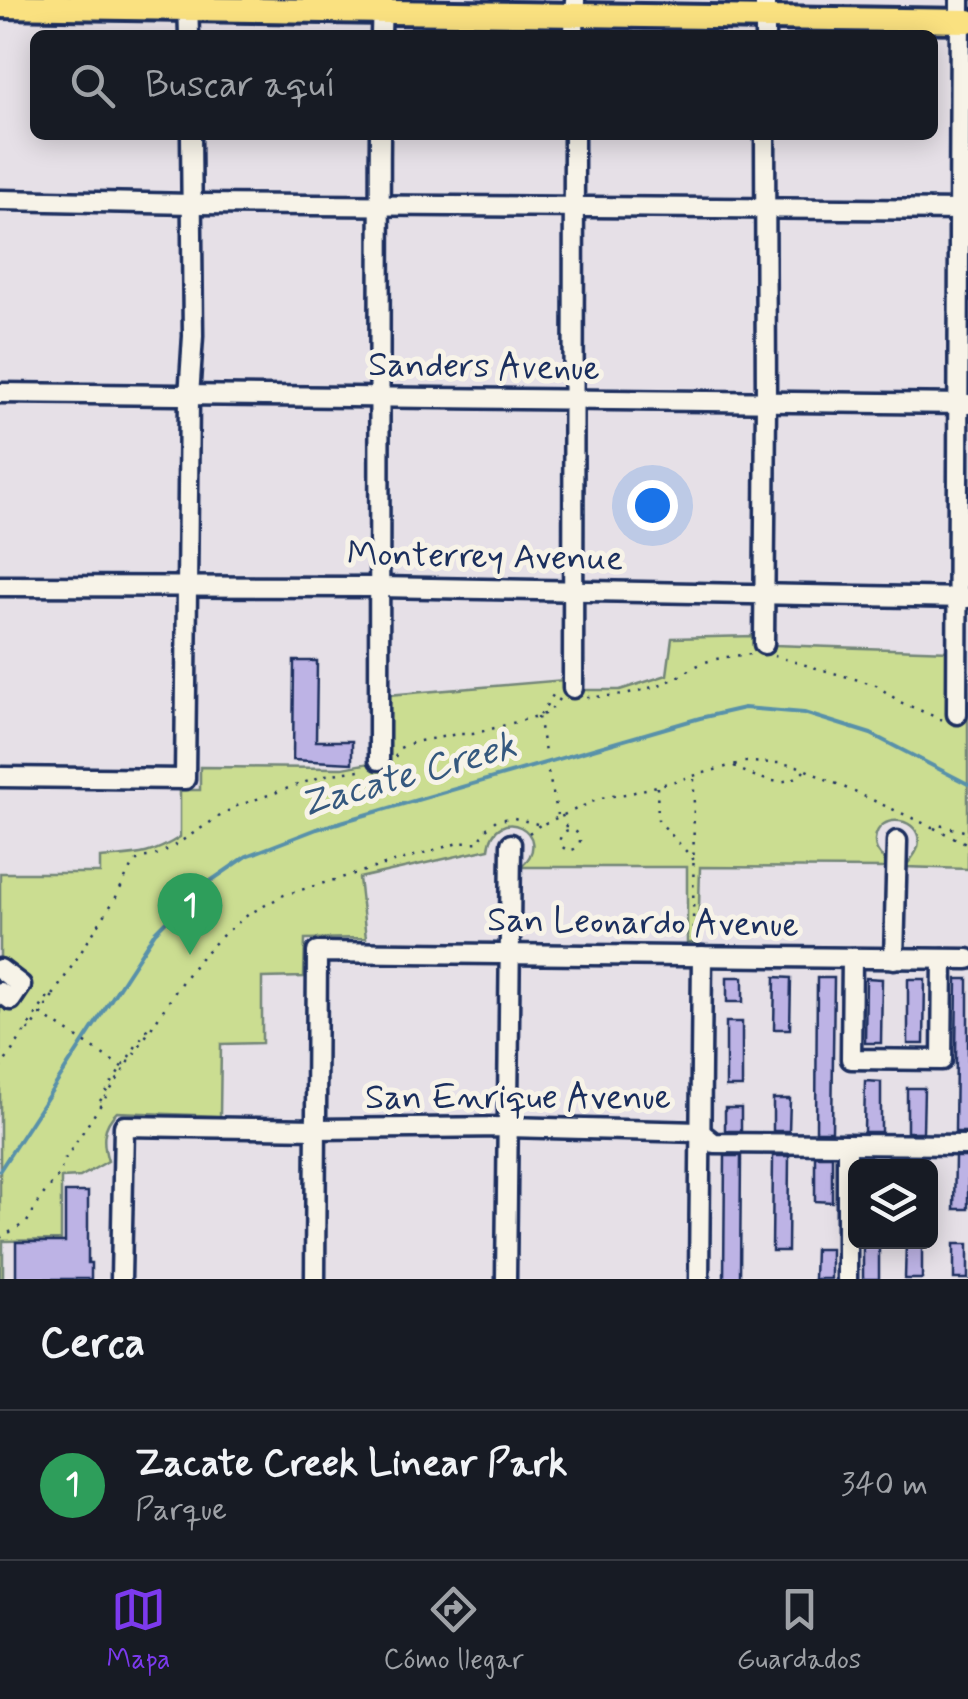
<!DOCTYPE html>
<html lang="es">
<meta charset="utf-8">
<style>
:root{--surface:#171b24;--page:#242831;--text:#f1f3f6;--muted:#9ea1a6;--line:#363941;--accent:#7c3aed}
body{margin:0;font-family:Mynerve,sans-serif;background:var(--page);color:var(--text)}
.controls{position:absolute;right:30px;bottom:30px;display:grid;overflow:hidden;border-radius:15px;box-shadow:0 5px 25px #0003}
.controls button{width:90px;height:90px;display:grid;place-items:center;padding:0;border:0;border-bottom:2px solid var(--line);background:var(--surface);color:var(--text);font:50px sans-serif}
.you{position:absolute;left:652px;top:505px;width:35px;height:35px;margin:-25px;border:8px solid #fff;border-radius:50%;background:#1a73e8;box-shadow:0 0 0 15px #1a73e833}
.badge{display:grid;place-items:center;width:65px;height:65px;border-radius:50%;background:var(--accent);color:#fff;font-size:32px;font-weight:700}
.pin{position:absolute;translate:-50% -82px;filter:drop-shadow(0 2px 5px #0008)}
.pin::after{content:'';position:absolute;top:52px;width:35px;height:30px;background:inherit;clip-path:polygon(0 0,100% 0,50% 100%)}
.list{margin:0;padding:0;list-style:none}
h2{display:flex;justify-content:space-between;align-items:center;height:130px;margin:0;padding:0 40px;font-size:42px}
h2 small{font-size:32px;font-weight:400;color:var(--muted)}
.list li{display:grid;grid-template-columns:65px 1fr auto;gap:30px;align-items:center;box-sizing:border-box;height:150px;padding:0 40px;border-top:2px solid var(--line)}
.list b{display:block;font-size:38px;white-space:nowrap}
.list p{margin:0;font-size:32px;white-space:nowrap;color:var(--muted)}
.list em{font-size:32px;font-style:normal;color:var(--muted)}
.icon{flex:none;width:55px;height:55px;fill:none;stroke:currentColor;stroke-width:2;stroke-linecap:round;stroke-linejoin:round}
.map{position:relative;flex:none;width:968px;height:1279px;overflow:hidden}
.search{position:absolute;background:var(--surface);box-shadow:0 5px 25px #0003;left:30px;right:30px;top:30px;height:110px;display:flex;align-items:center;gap:25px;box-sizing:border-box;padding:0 35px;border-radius:15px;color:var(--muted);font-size:38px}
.sheet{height:280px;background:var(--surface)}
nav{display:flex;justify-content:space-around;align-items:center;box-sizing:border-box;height:140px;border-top:2px solid var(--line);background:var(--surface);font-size:28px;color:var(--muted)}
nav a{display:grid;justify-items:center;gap:5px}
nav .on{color:var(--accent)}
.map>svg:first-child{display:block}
.green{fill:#cbdd91;stroke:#738678;stroke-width:2.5}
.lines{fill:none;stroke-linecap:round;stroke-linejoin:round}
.stream{stroke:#5991aa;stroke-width:4}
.building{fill:#bdb3e5;stroke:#1b2f5e;stroke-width:2.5}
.minor-casing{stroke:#1b2f5e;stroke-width:25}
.major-casing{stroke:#1b2f5e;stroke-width:30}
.path{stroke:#1b2f5e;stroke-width:2.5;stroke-dasharray:2.5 8;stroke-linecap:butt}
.minor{stroke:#f7f3e8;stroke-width:18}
.major{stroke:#fae180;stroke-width:22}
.labels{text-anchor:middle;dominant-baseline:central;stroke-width:10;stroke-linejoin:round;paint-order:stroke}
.street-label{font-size:35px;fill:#1b2f5e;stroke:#f7f3e8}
.water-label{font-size:38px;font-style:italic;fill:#35587e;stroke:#f7f3e8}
</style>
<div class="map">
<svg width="968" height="1279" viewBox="0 0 968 1279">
<rect width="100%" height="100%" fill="#e6e0e7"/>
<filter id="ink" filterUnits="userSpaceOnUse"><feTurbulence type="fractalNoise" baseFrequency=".01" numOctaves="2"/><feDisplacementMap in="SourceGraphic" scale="20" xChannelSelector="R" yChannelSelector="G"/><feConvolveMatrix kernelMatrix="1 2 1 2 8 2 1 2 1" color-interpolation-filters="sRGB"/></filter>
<g filter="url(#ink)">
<path class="green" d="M754 636 774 645 950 651 965 691H968V869L905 867C909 861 916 855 918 847 925 817 877 810 875 840 874 853 885 857 888 868L700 867 698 943H687V867H521C558 833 494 801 489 849L359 878 366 938 305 939 304 977 262 978V1043L221 1044 220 1116 117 1112C102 1126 102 1142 108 1161L80 1177 61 1178V1240L3 1241V1279H0V873H100V858C135 855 149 857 180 837V790H200V767L343 768 386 760 388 695 564 680V690H620L667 675 672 638Z"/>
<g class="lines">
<path class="stream" d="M0 1170 155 932 196 891 247 856 317 829 700 718 744 708 804 713 871 734 968 784"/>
</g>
<g class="building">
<path d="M294 661H317L316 741H352V763L293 760Z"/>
<rect x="727" y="977" width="16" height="25"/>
<path d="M775 977 791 978 790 1029H774Z"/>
<path d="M817 978H834L832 1131H816Z"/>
<path d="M866 978 882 979 881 1043H865Z"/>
<path d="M908 979H925L924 1044H908Z"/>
<path d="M957 979H968V1132H955Z"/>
<rect x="726" y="1022" width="16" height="65"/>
<path d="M865 1081 881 1082V1132H864Z"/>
<path d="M907 1088H924L923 1132H907Z"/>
<path d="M773 1099H790L789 1131H773Z"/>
<rect x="725" y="1108" width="16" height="23"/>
<path d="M725 1156H741L740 1279H724Z"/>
<path d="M773 1156H789L788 1251H772Z"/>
<path d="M815 1156H832V1202L815 1201Z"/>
<path d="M955 1157H968V1209H954Z"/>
<path d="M65 1192H88V1263H91V1279H16V1242H65Z"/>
<rect x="863" y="1242" width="16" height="37"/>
<path d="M906 1242H922V1279H905Z"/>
<rect x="954" y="1244" width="14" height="35"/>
<path d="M815 1249H831V1279H814Z"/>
</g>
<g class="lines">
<defs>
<g id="minor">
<path d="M188 1 189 35"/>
<path d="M381 35 382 0"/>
<path d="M574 35 575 0"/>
<path d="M765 35V0"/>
<path d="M0 200 193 204 968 210"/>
<path d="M0 393 968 404"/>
<path d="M0 586 380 587 968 598"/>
<path d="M764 644 766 402 765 135"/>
<path d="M573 688 574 135"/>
<path d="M957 714 960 0"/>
<path d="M379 760C381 551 378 343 380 135"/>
<path d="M0 777 185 779 189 397 193 336 191 135"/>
<path d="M852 958 851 1059 942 1060 943 959"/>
<path d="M894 959 897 841"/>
<path d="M0 969 21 985 11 1000 0 992"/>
<path d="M121 1279 124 1126 316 1129 508 1127 700 1132 714 1143 968 1145"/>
<path d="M315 1279 317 952 968 959"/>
<path d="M506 1279 511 844"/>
<path d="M699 1279 702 956"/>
<path d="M847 1279V1144"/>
</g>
<path id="major" d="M0 6 968 21"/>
</defs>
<use href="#minor" class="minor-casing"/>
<use href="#major" class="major-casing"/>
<g class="path">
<path d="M774 656 876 685 900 702 943 720"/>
<path d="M587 697C617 697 646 691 674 679 684 674 693 667 703 663 718 657 735 656 751 654"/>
<path d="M540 715 557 689"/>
<path d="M538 717 546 757"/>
<path d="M395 757 400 748 414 742 458 734H473L548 713 559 699"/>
<path d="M734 766C754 778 786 791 804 771"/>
<path d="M548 772 558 815"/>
<path d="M657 787 658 820 694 860"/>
<path d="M562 815 567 830"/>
<path d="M934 828 968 844"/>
<circle cx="570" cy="840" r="10"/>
<path d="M529 833 540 825"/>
<path d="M693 939 694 777"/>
<path d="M41 1014 122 1067"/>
<path d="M28 1029 30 1031 54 994"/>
<path d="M0 1069 51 992 54 994 115 899 131 867 140 858 154 856 169 849 234 807 326 775 366 769"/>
<path d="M100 1101 149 1026 150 1027"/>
<path d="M0 1238 27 1222 43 1195 59 1175 63 1162 181 983 200 958 224 934 249 914 284 895 458 843 480 842 484 831 496 820 514 818 541 825 601 798 631 793 744 762 779 763 797 766 932 827 939 825 968 832"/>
</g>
<use href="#minor" class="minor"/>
<use href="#major" class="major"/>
</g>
</g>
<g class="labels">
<g class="street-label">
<text transform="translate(484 367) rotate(1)">Sanders Avenue</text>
<text transform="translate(485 557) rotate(1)">Monterrey Avenue</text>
<text transform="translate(643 923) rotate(1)">San Leonardo Avenue</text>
<text x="518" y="1098">San Enrique Avenue</text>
</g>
<g class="water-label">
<text transform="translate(408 776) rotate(-16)">Zacate Creek</text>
</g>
</g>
</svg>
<div class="controls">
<button><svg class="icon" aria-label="layers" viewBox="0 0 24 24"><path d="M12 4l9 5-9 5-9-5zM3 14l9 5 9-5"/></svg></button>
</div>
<div class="you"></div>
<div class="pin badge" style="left:190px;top:955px;background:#2e9e5b">1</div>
<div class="search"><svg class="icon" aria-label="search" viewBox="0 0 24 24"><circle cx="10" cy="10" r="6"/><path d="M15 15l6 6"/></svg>Buscar aquí</div>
</div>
<section class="sheet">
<h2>Cerca<small></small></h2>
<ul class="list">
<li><span class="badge" style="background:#2e9e5b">1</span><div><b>Zacate Creek Linear Park</b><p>Parque</p></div><em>340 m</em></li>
</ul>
</section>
<nav>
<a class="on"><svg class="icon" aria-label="map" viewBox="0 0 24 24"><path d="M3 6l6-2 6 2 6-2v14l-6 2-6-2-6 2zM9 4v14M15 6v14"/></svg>Mapa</a>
<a><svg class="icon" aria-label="directions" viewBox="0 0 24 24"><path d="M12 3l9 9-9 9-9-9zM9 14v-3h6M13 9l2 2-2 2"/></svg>Cómo llegar</a>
<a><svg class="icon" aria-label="saved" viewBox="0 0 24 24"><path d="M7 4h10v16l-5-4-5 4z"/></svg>Guardados</a>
</nav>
